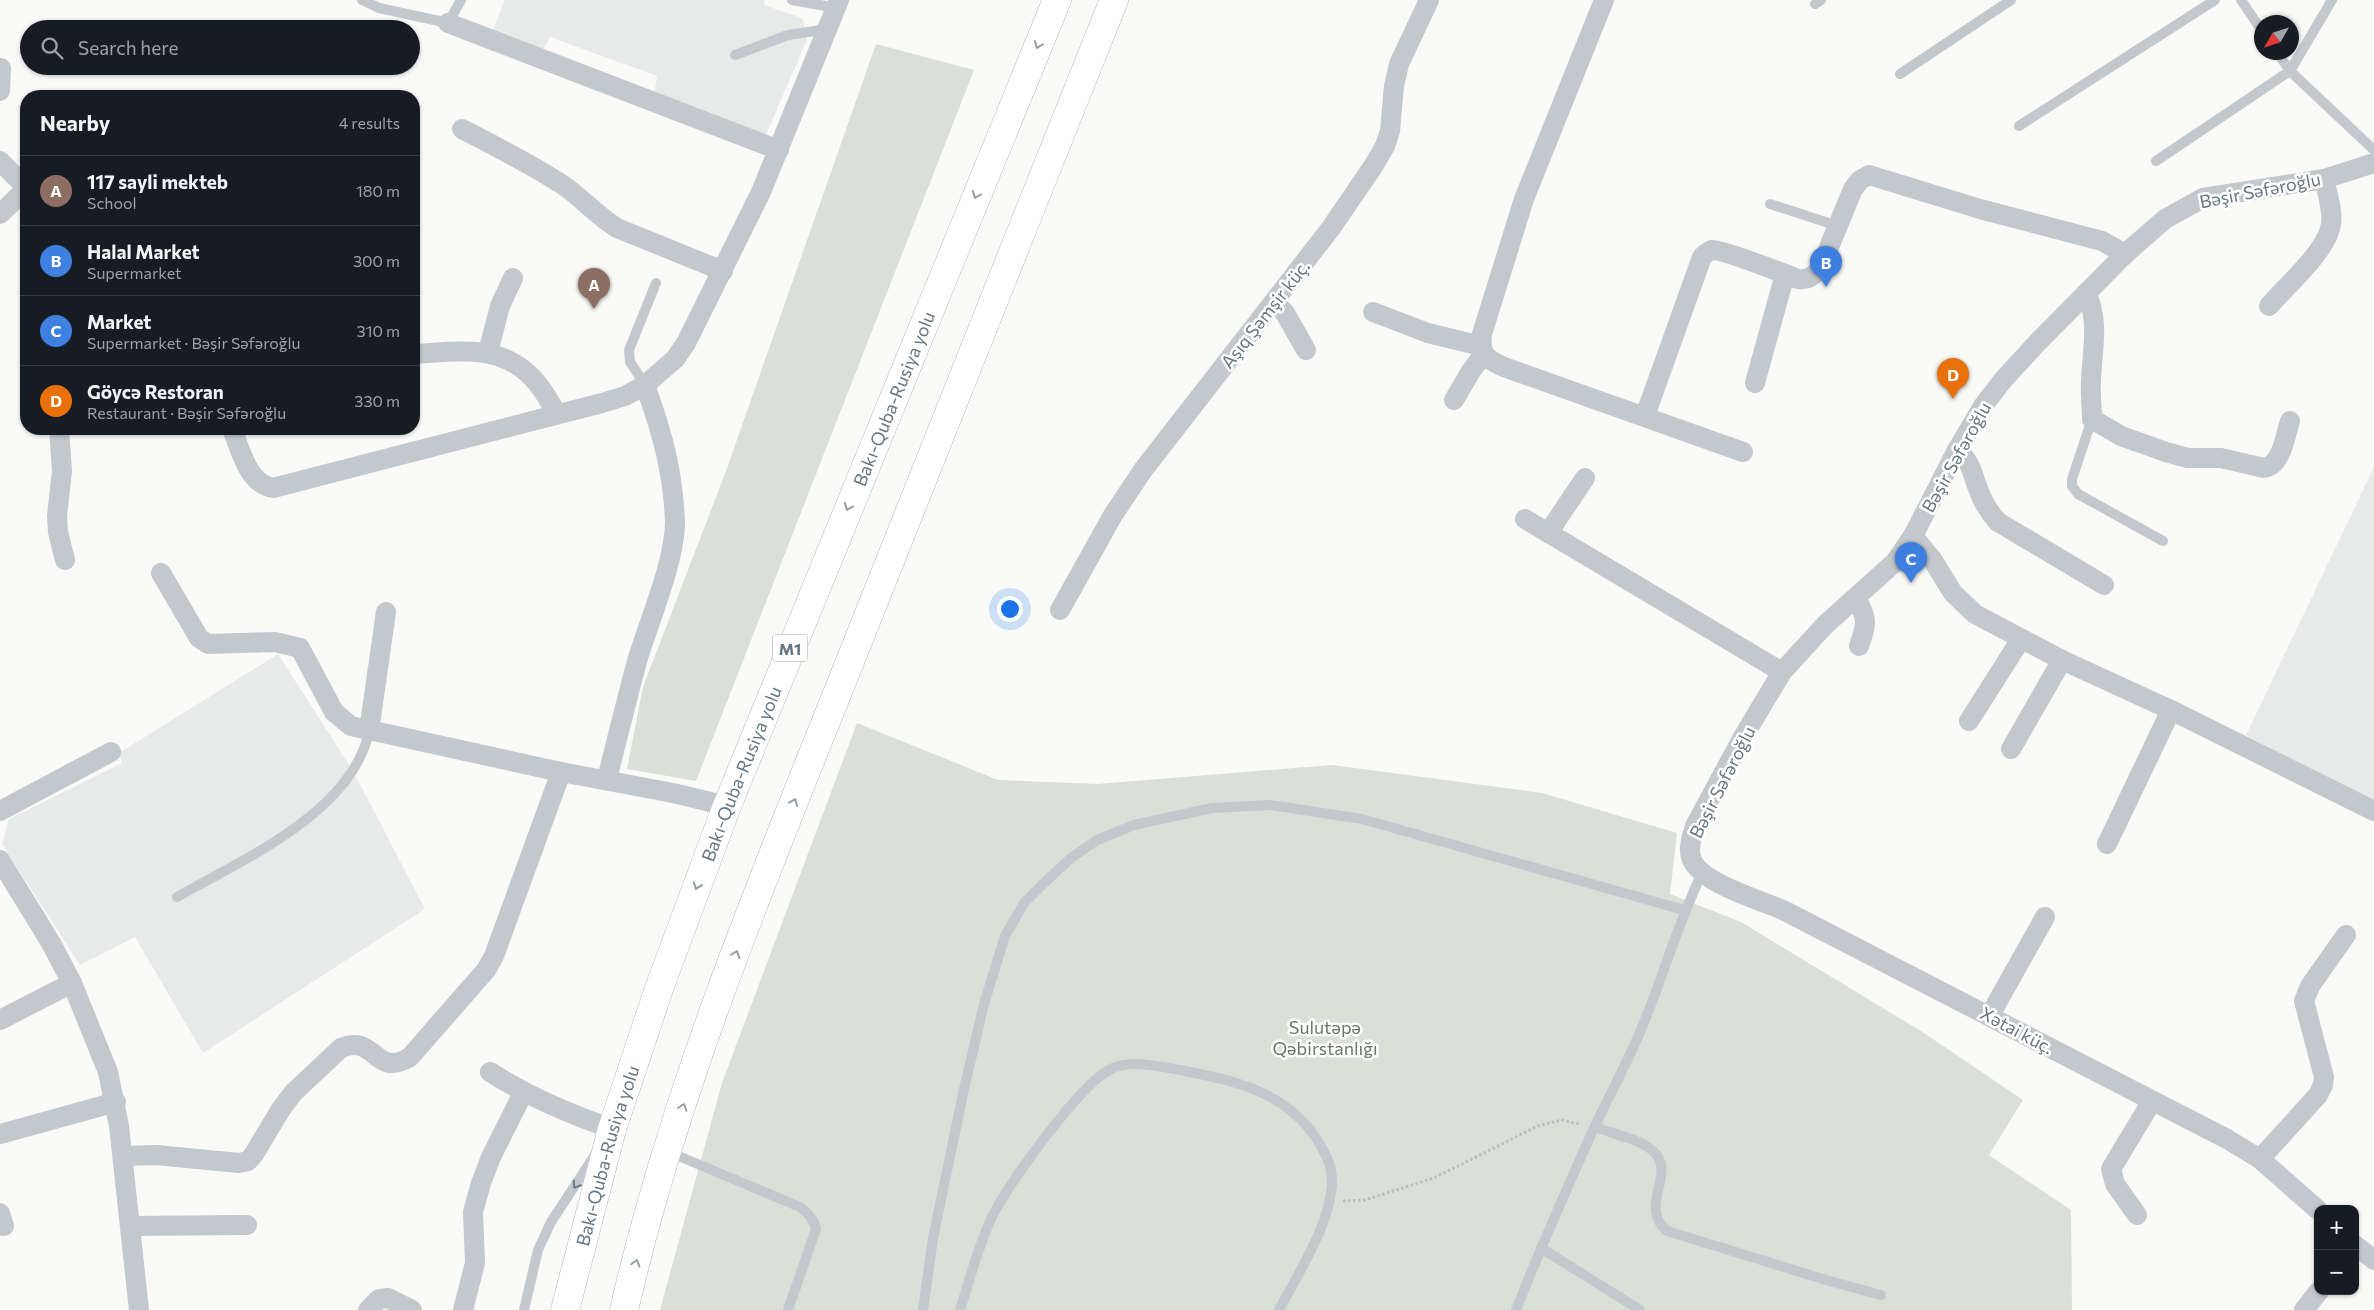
<!DOCTYPE html>
<meta charset="utf-8">
<style>
:root{--surface:#171b24;--page:#242831;--text:#f1f3f6;--muted:#9ea1a6;--line:#363941;--accent:#0b8043}
body{margin:0;font-family:Commissioner,sans-serif;background:var(--page);color:var(--text)}
.controls{position:absolute;right:15px;bottom:15px;display:grid;overflow:hidden;border-radius:10px;box-shadow:0 1px 4px #0004}
.controls button{width:45px;height:45px;display:grid;place-items:center;padding:0;border:0;border-bottom:1px solid var(--line);background:var(--surface);color:var(--text);font:25px sans-serif}
.compass{position:absolute;left:2254px;top:15px;width:45px;height:45px;border-radius:50%;background:var(--surface);box-shadow:0 1px 4px #0004;rotate:231deg}
.you{position:absolute;left:1009px;top:608px;width:18px;height:18px;margin:-12px;border:4px solid #fff;border-radius:50%;background:#1a73e8;box-shadow:0 0 0 8px #1a73e833}
.badge{display:grid;place-items:center;width:32px;height:32px;border-radius:50%;background:var(--accent);color:#fff;font-size:16px;font-weight:700}
.pin{position:absolute;translate:-50% -41px;filter:drop-shadow(0 1px 2px #0008)}
.pin::after{content:'';position:absolute;top:26px;width:18px;height:15px;background:inherit;clip-path:polygon(0 0,100% 0,50% 100%)}
.list{margin:0;padding:0;list-style:none}
h2{display:flex;justify-content:space-between;align-items:center;height:65px;margin:0;padding:0 20px;font-size:21px}
h2 small{font-size:16px;font-weight:400;color:var(--muted)}
.list li{display:grid;grid-template-columns:32px 1fr auto;gap:15px;align-items:center;box-sizing:border-box;height:70px;padding:0 20px;border-top:1px solid var(--line)}
.list b{display:block;font-size:19px;white-space:nowrap}
.list p{margin:0;font-size:16px;white-space:nowrap;color:var(--muted)}
.list em{font-size:16px;font-style:normal;color:var(--muted)}
.icon{flex:none;width:28px;height:28px;fill:none;stroke:currentColor;stroke-width:2;stroke-linecap:round;stroke-linejoin:round}
.map{position:relative;flex:none;width:2374px;height:1310px;overflow:hidden}
.search{position:absolute;background:var(--surface);box-shadow:0 1px 4px #0004;left:20px;top:20px;width:400px;height:55px;display:flex;align-items:center;gap:12px;box-sizing:border-box;padding:0 18px;border-radius:28px;color:var(--muted);font-size:19px}
.panel{position:absolute;background:var(--surface);box-shadow:0 1px 4px #0004;left:20px;top:90px;width:400px;height:345px;border-radius:20px}
.map>svg:first-child{display:block}
.built{fill:#e8e9e9}
.green{fill:#dadfd7}
.lines{fill:none;stroke-linecap:round;stroke-linejoin:round}
.trunk-casing{stroke:#b4b9bd;stroke-width:29}
.path{stroke:#bbbfc2;stroke-width:3;stroke-dasharray:2.5 2.5;stroke-linecap:butt}
.service{stroke:#c3c8cc;stroke-width:10}
.minor{stroke:#c3c8cc;stroke-width:20}
.trunk{stroke:#fff;stroke-width:28}
.oneway{stroke:#939fa8}
.oneway2{stroke:#6a7a87}
.labels{text-anchor:middle;dominant-baseline:central;stroke-width:5;stroke-linejoin:round;paint-order:stroke}
.shield{fill:#fff;stroke:#939fa8;stroke-width:1}
.shield-label{font-size:16px;font-weight:bold;fill:#657683}
.street-label{font-size:18px;fill:#657683;stroke:#fff}
.park-label{font-size:18px;fill:#687a64;stroke:#fff}
</style>
<div class="map">
<svg width="2374" height="1310" viewBox="0 0 2374 1310">
<rect width="100%" height="100%" fill="#fafaf8"/>
<g class="built">
<path d="M505 0H765L764 5 802 18 807 40 765 137 654 96 657 76 550 37 543 50 493 30Z"/>
<path d="M2374 467V804L2246 735Z"/>
<path d="M278 654 353 771 425 909 203 1053 135 937 80 965 2 844 9 819 122 763 119 753Z"/>
</g>
<g class="green">
<path d="M876 44 974 70 696 781 627 769 643 687 726 471Z"/>
<path d="M857 723 998 780 1097 784 1332 765 1542 793 1677 833 1670 894 1741 922 1924 1033 2023 1100 1989 1155 2071 1210 2072 1310H660L722 1083Z"/>
</g>
<g class="lines">
<defs>
<g id="trunk">
<path id="s1" d="M565 1310 612 1129 661 983 727 806 1057 0"/>
<path d="M624 1310C672 1100 755 898 835 699 927 466 1021 233 1114 0"/>
</g>
</defs>
<use href="#trunk" class="trunk-casing"/>
<path class="path" d="M1343 1201 1365 1200 1434 1178 1538 1126 1561 1120 1580 1124"/>
<g class="service">
<path d="M362 0 379 8 448 23 461 0"/>
<path d="M792 0 837 8"/>
<path d="M2241 0 2262 31"/>
<path d="M1815 4 1821 0"/>
<path d="M2277 52 2290 71 2374 150"/>
<path d="M735 55 788 35 828 29"/>
<path d="M1900 74 2011 0"/>
<path d="M2019 126 2215 0"/>
<path d="M2156 161 2290 71 2332 0"/>
<path d="M1770 204 1838 226"/>
<path d="M645 385 630 362 629 350 656 283"/>
<path d="M2092 419 2072 479V486L2078 494 2163 541"/>
<path d="M177 897C242 860 353 812 369 731"/>
<path d="M1595 1127C1612 1134 1637 1138 1652 1150 1679 1173 1637 1205 1667 1231L1826 1280 1881 1295"/>
<path d="M669 1152 800 1207C808 1214 814 1219 816 1229L788 1310"/>
<path d="M1541 1248 1640 1310"/>
<path d="M524 1310 538 1250 551 1222 595 1155"/>
<path d="M923 1310 933 1238 964 1089 984 1004 1005 936 1024 903 1044 883 1071 858 1097 840 1134 825 1212 808 1270 805 1362 819 1684 910"/>
<path d="M960 1310C970 1279 978 1246 992 1217 1007 1185 1079 1086 1109 1070 1129 1059 1158 1066 1180 1070 1236 1081 1290 1092 1321 1146 1326 1156 1332 1166 1332 1178 1333 1220 1299 1272 1279 1310"/>
<path d="M1516 1310C1540 1249 1567 1188 1594 1128 1608 1098 1624 1069 1637 1039 1661 985 1676 927 1702 873"/>
</g>
<g class="minor">
<path d="M1604 0 1524 199 1482 334C1480 355 1486 359 1504 367L1743 452"/>
<path d="M448 23 779 150"/>
<path d="M0 91 1 68"/>
<path d="M462 129C497 147 531 164 563 185 582 198 597 216 617 228L723 271"/>
<path d="M0 161 26 187"/>
<path d="M0 214 26 189"/>
<path d="M2086 293C2100 320 2092 351 2091 381 2090 393 2092 407 2092 419L2121 436 2166 452 2188 458H2221L2264 468C2282 465 2285 436 2290 421"/>
<path d="M1274 302 1285 313 1306 350"/>
<path d="M2269 306C2286 286 2328 250 2331 224 2333 209 2327 193 2324 179"/>
<path d="M1373 312 1428 333 1481 346"/>
<path d="M488 352 500 306 513 278"/>
<path d="M414 354C452 352 493 344 525 371 539 382 548 399 557 414"/>
<path d="M1755 383 1785 274"/>
<path d="M1454 400 1471 371 1484 354"/>
<path d="M1645 416 1702 257C1705 254 1708 251 1712 250 1722 249 1785 274 1798 279 1809 280 1813 276 1820 269L1853 189 1860 180 1869 175 1980 209 2102 241 2125 254"/>
<path d="M59 429 62 471 57 516 58 532 65 560"/>
<path d="M232 429C241 450 247 483 273 488L602 403 625 396 645 385 675 359 686 343 761 192 839 0"/>
<path d="M1957 450C1972 462 1972 474 1979 491 1983 503 1990 513 1998 522L2104 585"/>
<path d="M1525 519 1782 672"/>
<path d="M1548 533 1585 478"/>
<path d="M1913 536 1932 559 1953 593 1975 614 2062 660 2171 710 2374 811"/>
<path d="M161 573 199 638 208 644 275 642 300 648 334 712 351 726 561 772 673 793 727 806"/>
<path d="M1856 598C1868 619 1867 623 1859 646"/>
<path d="M1060 610 1113 515 1143 470 1331 228 1374 165 1385 146 1390 131 1394 86 1399 64 1429 0"/>
<path d="M1969 721 2021 639"/>
<path d="M369 731 386 612"/>
<path d="M2011 749 2062 660"/>
<path d="M607 779C617 739 627 698 638 658 650 619 675 560 675 522 673 471 662 432 645 385"/>
<path d="M0 811 111 752"/>
<path d="M2107 844 2171 710"/>
<path d="M0 860 51 943 72 983 108 1072 119 1126 139 1310"/>
<path d="M1990 1015 2045 917"/>
<path d="M0 1020 72 983"/>
<path d="M490 1072C529 1097 568 1113 612 1129"/>
<path d="M0 1134 116 1102"/>
<path d="M123 1156 156 1155 239 1163 248 1161 254 1154 281 1109 294 1092 341 1048C376 1033 374 1079 410 1057L486 970 494 956 561 772"/>
<path d="M2260 1159 2318 1095 2323 1085 2324 1077 2304 1001 2310 986 2346 935"/>
<path d="M2318 1210 2260 1159 2227 1139 1783 910C1760 900 1697 882 1691 857 1688 847 1692 836 1695 826L1743 737 1782 672 1825 625 1895 562 1913 536 1957 450 1983 406 2003 380 2037 343 2125 254 2165 219 2203 198 2324 179 2374 163"/>
<path d="M0 1213 4 1226"/>
<path d="M2137 1215 2115 1184 2111 1169 2152 1101"/>
<path d="M131 1226 247 1225"/>
<path d="M2355 1245 2374 1260"/>
<path d="M368 1310 379 1299 388 1298 412 1310"/>
<path d="M463 1310 475 1263 473 1212 481 1183 491 1157 523 1093"/>
<path d="M2304 1310 2319 1291"/>
</g>
<use href="#trunk" class="trunk"/>
</g>
<defs><path id="oneway-chevron" d="M-2-3.5L2.5 0L-2 3.5" fill="none" stroke-width="1.6" stroke-linecap="round" stroke-linejoin="round" transform="scale(1.25)"/></defs>
<g class="oneway">
<use href="#oneway-chevron" transform="translate(1038 45) rotate(112)"/>
<use href="#oneway-chevron" transform="translate(976 195) rotate(112)"/>
<use href="#oneway-chevron" transform="translate(848 507) rotate(112)"/>
<use href="#oneway-chevron" transform="translate(794 802) rotate(-68)"/>
<use href="#oneway-chevron" transform="translate(697 886) rotate(110)"/>
<use href="#oneway-chevron" transform="translate(736 954) rotate(-69)"/>
<use href="#oneway-chevron" transform="translate(683 1107) rotate(-72)"/>
<use href="#oneway-chevron" transform="translate(636 1263) rotate(-74)"/>
</g>
<use class="oneway2" href="#oneway-chevron" transform="translate(576 1185) rotate(123)"/>
<g class="labels">
<rect class="shield" x="772.5" y="634.5" width="35" height="27" rx="4"/>
<g class="shield-label">
<text x="790" y="648">M1</text>
</g>
<g class="street-label">
<text transform="translate(2260 190) rotate(-11)">Bəşir Səfəroğlu</text>
<text transform="translate(1265 314) rotate(-52)">Aşıq Şəmşir küç.</text>
<text stroke="none"><textPath href="#s1" startOffset="970">Bakı-Quba-Rusiya yolu</textPath></text>
<text transform="translate(1956 457) rotate(-61)">Bəşir Səfəroğlu</text>
<text stroke="none"><textPath href="#s1" startOffset="565">Bakı-Quba-Rusiya yolu</textPath></text>
<text transform="translate(1722 782) rotate(-63)">Bəşir Səfəroğlu</text>
<text transform="translate(2017 1030) rotate(28)">Xətai küç.</text>
<text stroke="none"><textPath href="#s1" startOffset="160">Bakı-Quba-Rusiya yolu</textPath></text>
</g>
<g class="park-label">
<text x="1325" y="1027">Sulutəpə<tspan x="1325" dy="21">Qəbirstanlığı</tspan></text>
</g>
</g>
</svg>
<div class="controls">
<button>+</button>
<button>−</button>
</div>
<svg class="compass" viewBox="-18 -18 36 36"><path d="M0-13l5 13h-10z" fill="#e53935"/><path d="M0 13l5-13h-10z" fill="#9ea1a6"/></svg>
<div class="you"></div>
<div class="pin badge" style="left:594px;top:309px;background:#8d6e63">A</div>
<div class="pin badge" style="left:1826px;top:287px;background:#3f7fe0">B</div>
<div class="pin badge" style="left:1911px;top:583px;background:#3f7fe0">C</div>
<div class="pin badge" style="left:1953px;top:399px;background:#e8710a">D</div>
<div class="search"><svg class="icon" aria-label="search" viewBox="0 0 24 24"><circle cx="10" cy="10" r="6"/><path d="M15 15l6 6"/></svg>Search here</div>
<section class="panel">
<h2>Nearby<small>4 results</small></h2>
<ul class="list">
<li><span class="badge" style="background:#8d6e63">A</span><div><b>117 sayli mekteb</b><p>School</p></div><em>180 m</em></li>
<li><span class="badge" style="background:#3f7fe0">B</span><div><b>Halal Market</b><p>Supermarket</p></div><em>300 m</em></li>
<li><span class="badge" style="background:#3f7fe0">C</span><div><b>Market</b><p>Supermarket · Bəşir Səfəroğlu</p></div><em>310 m</em></li>
<li><span class="badge" style="background:#e8710a">D</span><div><b>Göycə Restoran</b><p>Restaurant · Bəşir Səfəroğlu</p></div><em>330 m</em></li>
</ul>
</section>
</div>
